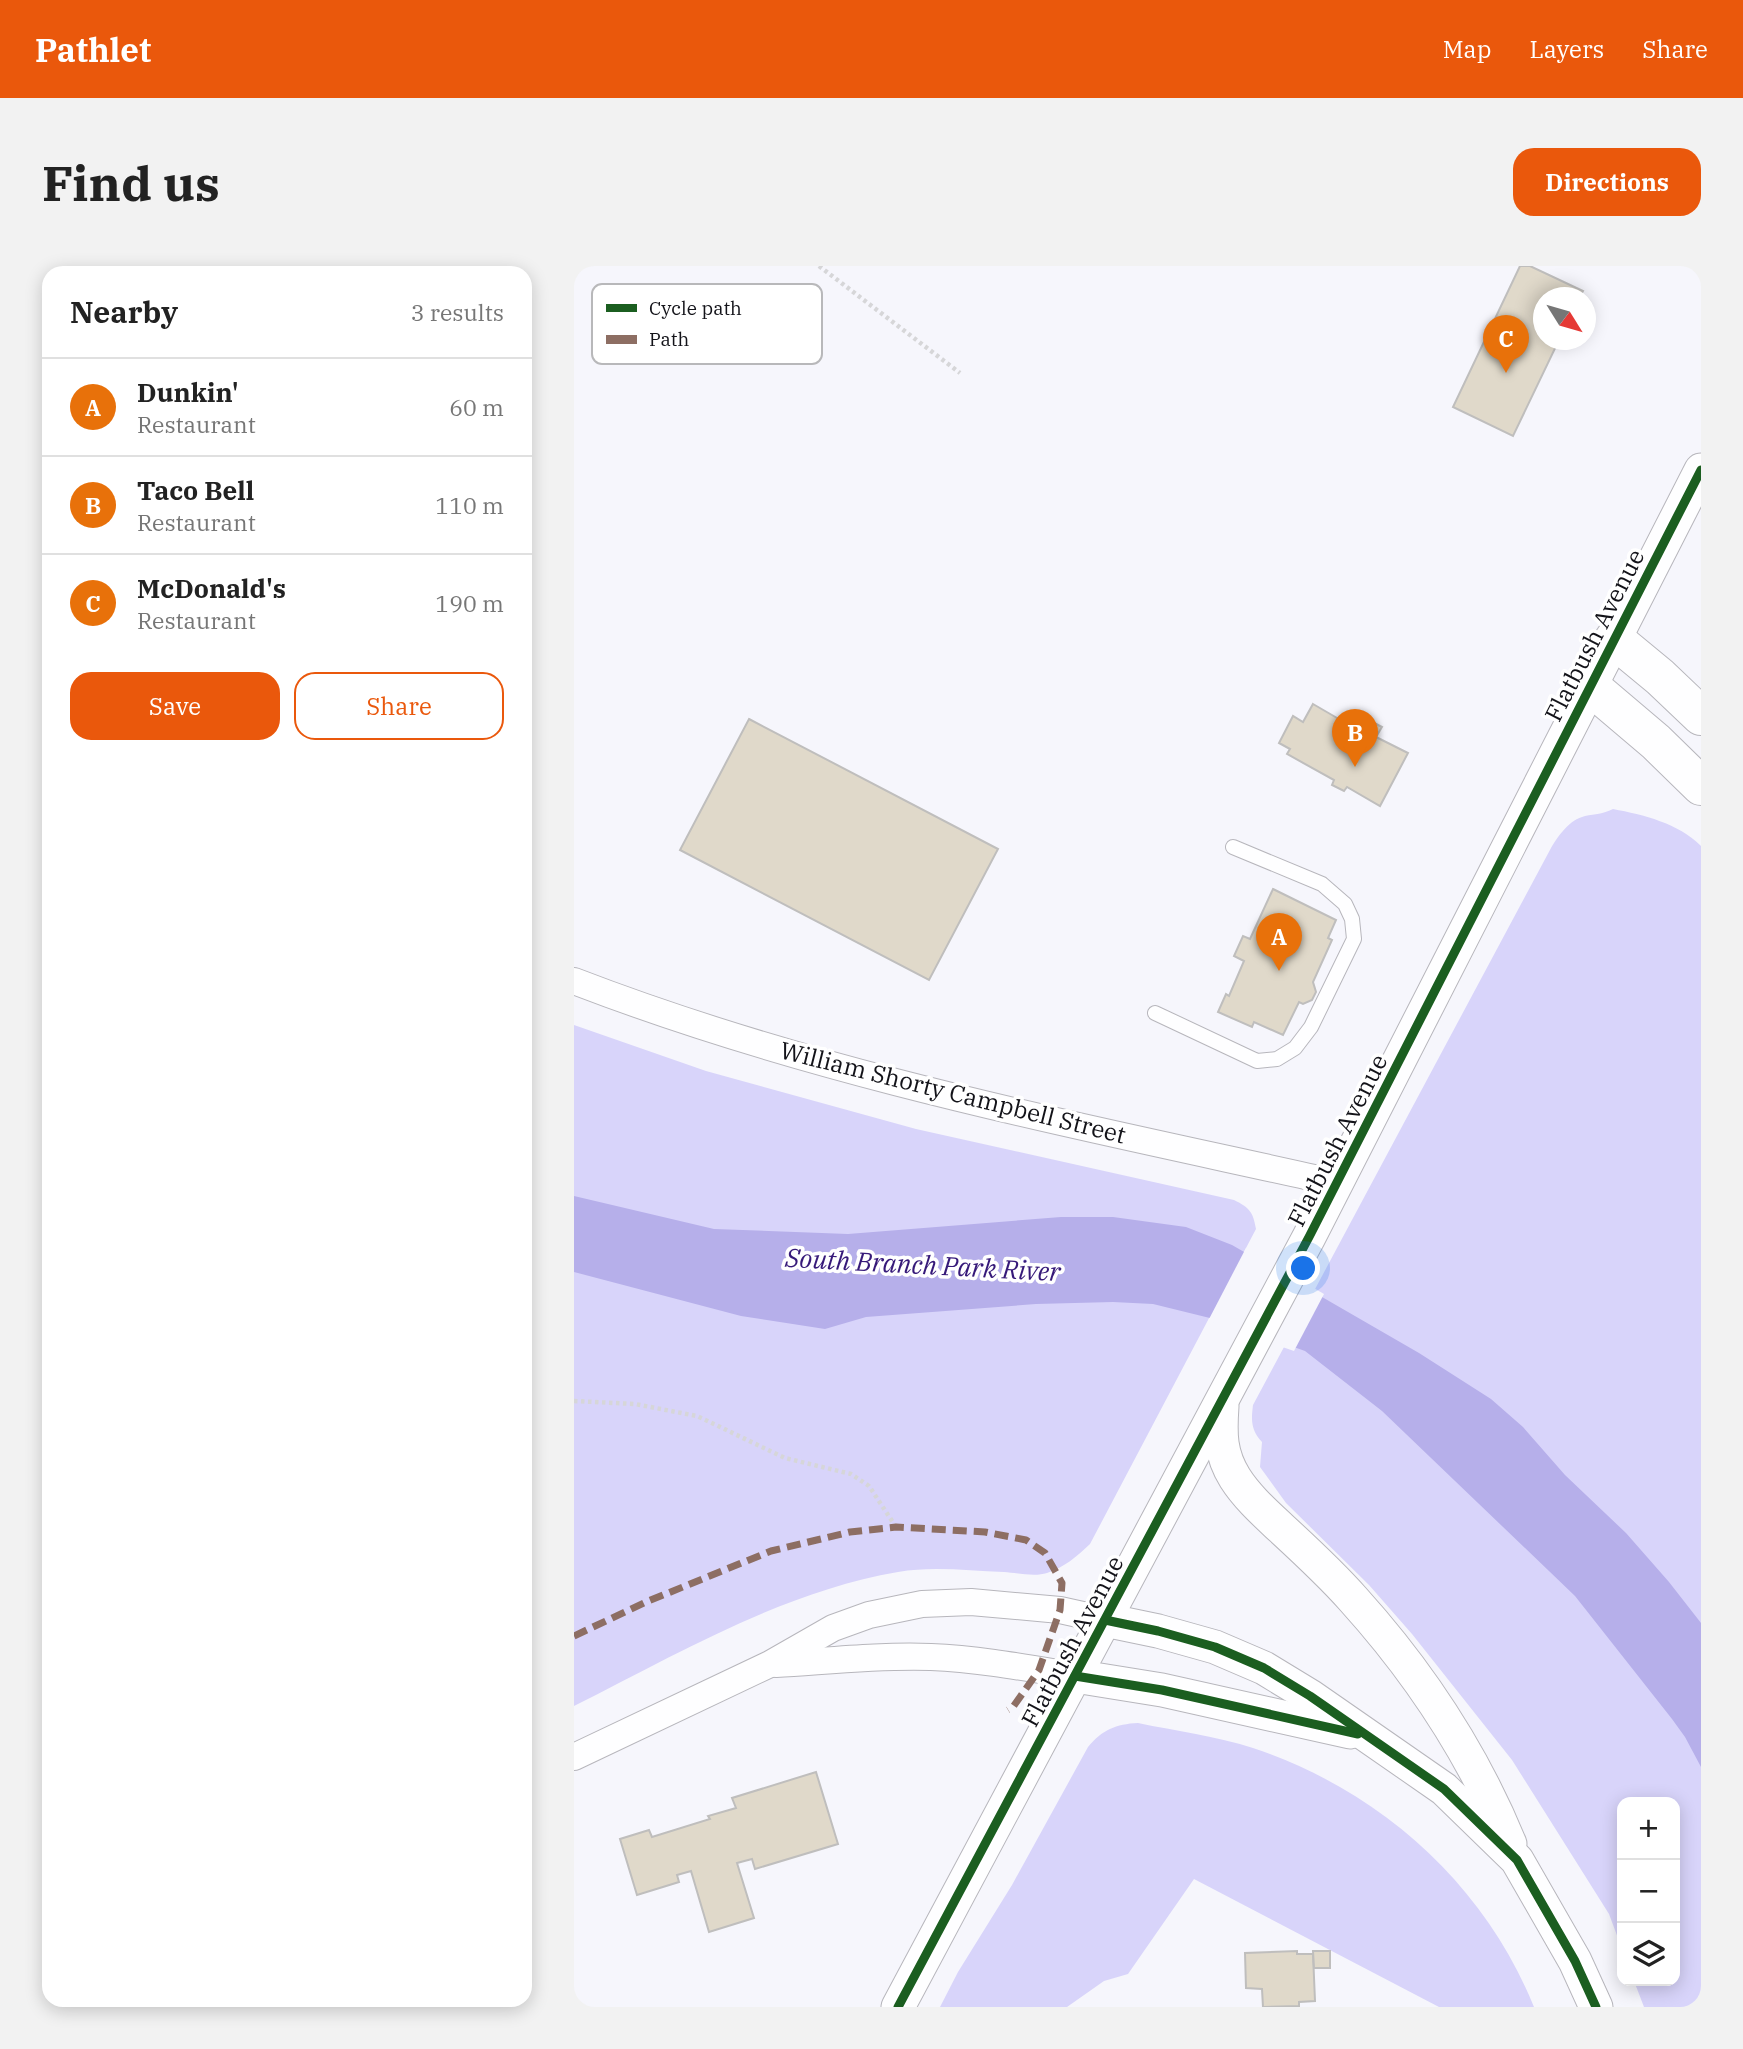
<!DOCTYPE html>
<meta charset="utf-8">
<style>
:root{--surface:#fff;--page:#f2f2f2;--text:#222;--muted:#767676;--line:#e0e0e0;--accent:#ea580c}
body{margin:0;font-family:"IBM Plex Serif",serif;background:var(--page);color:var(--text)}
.controls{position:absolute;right:21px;bottom:21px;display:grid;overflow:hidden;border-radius:14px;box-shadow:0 4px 18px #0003}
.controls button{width:63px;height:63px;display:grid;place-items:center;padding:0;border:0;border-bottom:2px solid var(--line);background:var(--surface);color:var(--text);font:35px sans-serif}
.compass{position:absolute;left:959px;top:21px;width:63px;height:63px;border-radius:50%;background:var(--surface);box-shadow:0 4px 18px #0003;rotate:127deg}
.you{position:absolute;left:730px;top:1003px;width:24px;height:24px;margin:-18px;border:5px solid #fff;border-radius:50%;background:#1a73e8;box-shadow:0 0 0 10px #1a73e833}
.badge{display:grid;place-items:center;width:46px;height:46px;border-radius:50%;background:var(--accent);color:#fff;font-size:23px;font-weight:700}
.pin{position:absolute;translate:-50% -58px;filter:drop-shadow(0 2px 4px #0008)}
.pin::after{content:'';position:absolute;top:37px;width:24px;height:21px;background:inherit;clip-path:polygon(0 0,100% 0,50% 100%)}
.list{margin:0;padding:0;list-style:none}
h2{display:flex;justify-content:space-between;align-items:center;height:91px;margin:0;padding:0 28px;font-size:30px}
h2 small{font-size:23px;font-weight:400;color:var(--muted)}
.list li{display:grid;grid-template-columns:46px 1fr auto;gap:21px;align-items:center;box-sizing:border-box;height:98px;padding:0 28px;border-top:2px solid var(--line)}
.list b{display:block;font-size:26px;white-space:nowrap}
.list p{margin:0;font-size:23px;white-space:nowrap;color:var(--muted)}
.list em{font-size:23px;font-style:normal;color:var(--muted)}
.actions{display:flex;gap:14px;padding:21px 28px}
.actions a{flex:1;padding:16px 0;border:2px solid var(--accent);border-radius:21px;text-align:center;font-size:24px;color:var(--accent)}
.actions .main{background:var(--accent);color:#fff}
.icon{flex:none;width:38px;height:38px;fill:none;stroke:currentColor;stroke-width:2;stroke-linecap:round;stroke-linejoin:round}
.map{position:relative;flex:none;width:1127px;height:1741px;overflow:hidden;border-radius:21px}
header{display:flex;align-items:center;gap:42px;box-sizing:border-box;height:98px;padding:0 35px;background:var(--accent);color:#fff}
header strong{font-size:33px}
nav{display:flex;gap:38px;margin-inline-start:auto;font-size:24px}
.intro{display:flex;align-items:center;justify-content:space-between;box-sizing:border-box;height:168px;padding:0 42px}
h1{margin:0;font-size:49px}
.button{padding:18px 32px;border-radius:21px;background:var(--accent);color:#fff;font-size:24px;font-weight:700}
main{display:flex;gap:42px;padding:0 42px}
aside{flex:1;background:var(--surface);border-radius:21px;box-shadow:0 4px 18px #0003}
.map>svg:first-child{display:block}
.green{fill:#d8d4fa}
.water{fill:#b6afea}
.pier{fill:#f6f6fc}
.building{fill:#e0d9ca;stroke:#bfbebd;stroke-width:2}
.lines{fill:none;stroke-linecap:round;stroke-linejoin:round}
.service-casing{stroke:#b7b6bc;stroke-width:16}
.minor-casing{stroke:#b7b6bc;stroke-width:28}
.tertiary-casing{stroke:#b7b6bc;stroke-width:35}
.motorway-casing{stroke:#b7b6bc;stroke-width:40}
.path{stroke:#d6d6d8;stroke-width:4.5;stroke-dasharray:3.5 3.5;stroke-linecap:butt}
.service{stroke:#fefeff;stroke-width:14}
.minor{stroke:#fefeff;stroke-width:26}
.tertiary{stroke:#fefeff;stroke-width:33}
.motorway{stroke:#fefeff;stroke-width:38}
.quiet{stroke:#8d6e63;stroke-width:7;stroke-dasharray:14 7;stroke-linecap:butt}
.cycleway-casing{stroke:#fff;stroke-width:13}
.cycleway{stroke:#1b5e20;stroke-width:9}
.labels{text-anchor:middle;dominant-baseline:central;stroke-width:7;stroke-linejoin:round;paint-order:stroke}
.street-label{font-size:24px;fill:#131319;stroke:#fff}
.water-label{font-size:26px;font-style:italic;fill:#361979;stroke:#fff}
.key{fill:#fff;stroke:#b8b8ba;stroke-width:2}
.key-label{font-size:19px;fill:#131319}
</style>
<header>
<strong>Pathlet</strong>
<nav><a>Map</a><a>Layers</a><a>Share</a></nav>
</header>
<div class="intro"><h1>Find us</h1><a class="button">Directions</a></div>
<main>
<aside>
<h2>Nearby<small>3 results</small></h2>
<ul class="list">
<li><span class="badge" style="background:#e8710a">A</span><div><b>Dunkin'</b><p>Restaurant</p></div><em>60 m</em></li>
<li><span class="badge" style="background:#e8710a">B</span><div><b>Taco Bell</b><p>Restaurant</p></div><em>110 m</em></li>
<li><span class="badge" style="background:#e8710a">C</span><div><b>McDonald's</b><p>Restaurant</p></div><em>190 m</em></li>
</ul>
<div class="actions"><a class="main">Save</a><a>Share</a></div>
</aside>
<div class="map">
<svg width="1127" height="1741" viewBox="0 0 1127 1741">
<rect width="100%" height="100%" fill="#f6f6fc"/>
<g class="green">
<path d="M1039 543C1070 549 1104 557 1127 580V1741H1070L1060 1715H1101V1536H1048V1683L1035 1648 938 1494 838 1368 795 1319 712 1237 686 1201 688 1176C677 1164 677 1155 679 1139L977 582C985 569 995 554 1011 550 1022 548 1028 548 1039 543Z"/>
<path d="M0 759 132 805 342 863 660 934C676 942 679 946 682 963L516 1278C502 1291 491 1301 473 1307 461 1311 443 1307 430 1306 395 1305 359 1300 324 1306 208 1326 104 1388 0 1440Z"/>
<path d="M564 1457C602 1465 642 1470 679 1482 805 1524 910 1617 960 1741H865L620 1613 554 1708 530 1715 493 1741H366L384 1706 438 1619 514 1481C528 1464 542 1458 564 1457Z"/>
</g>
<path class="water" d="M0 930 140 963 274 968 487 951H539L612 961 658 979 845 1087 917 1133 949 1161 991 1209 1052 1267 1095 1316 1127 1357V1501L1111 1471 1098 1453 1001 1330 808 1145 731 1085 644 1054 579 1038 539 1036 462 1038 292 1051 251 1063 167 1050 0 1006Z"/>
<path class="pier" d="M672 982 750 1028 720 1085 634 1055Z"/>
<g class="building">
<path d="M946 0H956L1009 25 1005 32H970V74H985L939 170 879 141Z"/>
<path d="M739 438 782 463 789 451 808 461 802 471 834 487 806 540 773 521 770 525 758 519 760 514 713 488 716 483 705 477 719 450 729 456Z"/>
<path d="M175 453 424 583 355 714 106 584Z"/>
<path d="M699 623 762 654 754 672 758 674 739 716 742 726 738 734 729 738 725 736 709 769 680 756 678 761 644 746 652 728 655 730 670 695 660 690 669 670 676 673Z"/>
<path d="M242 1506 264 1578 181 1603 178 1593 163 1597 180 1652 135 1666 117 1605 103 1609 105 1616 63 1629 46 1573 75 1564 78 1571 136 1553 134 1550 162 1542 158 1532Z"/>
<path d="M723 1685V1688H739L741 1735 725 1736V1740L689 1741 688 1723 672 1722 671 1687Z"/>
<path d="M739 1685H756V1702H740Z"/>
</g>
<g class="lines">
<defs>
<path id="service" d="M581 747 683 795 703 793 721 782 737 761 780 673 778 653 771 638 748 618 659 581"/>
<g id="minor">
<path d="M0 715C246 810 507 860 763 917"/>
<path d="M202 1398C253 1395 306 1389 357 1391 406 1393 453 1402 501 1410"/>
<path d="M0 1491 196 1398 259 1362 295 1349 348 1338 397 1336 486 1344 531 1354"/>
</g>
<g id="tertiary">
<path d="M648 1140C646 1168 646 1188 661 1212 673 1231 691 1247 707 1262 732 1285 757 1308 779 1333 845 1406 899 1488 936 1578"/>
<path d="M531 1354 584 1365 641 1381 690 1402 736 1430 870 1523 943 1594 1001 1695 1022 1741"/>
<path d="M501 1410 588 1424 776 1466"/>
<path d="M324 1741 735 971 1127 204"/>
</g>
<g id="motorway">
<path d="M1040 373 1086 411 1127 450"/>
<path d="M1016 420 1082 476 1127 520"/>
</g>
</defs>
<use href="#service" class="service-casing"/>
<use href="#minor" class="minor-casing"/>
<use href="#tertiary" class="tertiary-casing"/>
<use href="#motorway" class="motorway-casing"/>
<g class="path">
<path d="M245 0 386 107"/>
<path d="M0 1135 61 1138 123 1150 211 1192 277 1208 295 1220 322 1261"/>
</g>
<use href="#service" class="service"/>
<use href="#minor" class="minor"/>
<use href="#tertiary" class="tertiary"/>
<use href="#motorway" class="motorway"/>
<path class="quiet" d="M0 1370 72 1336 197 1285 276 1266 322 1261 411 1266 452 1274 471 1287 488 1317 486 1344 465 1404 439 1441 434 1444"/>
<defs>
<g id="cycleway">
<path d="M531 1354 584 1365 641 1381 690 1402 736 1430 870 1523 943 1594 1001 1695 1022 1741"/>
<path d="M501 1410 588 1424 784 1468"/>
<path d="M324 1741 735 971 1127 204"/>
</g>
</defs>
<use href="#cycleway" class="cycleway-casing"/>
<use href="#cycleway" class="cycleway"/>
</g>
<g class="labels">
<g class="street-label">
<text transform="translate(1020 369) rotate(-63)">Flatbush Avenue</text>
<text transform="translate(379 826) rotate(14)">William Shorty Campbell Street</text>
<text transform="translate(763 874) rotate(-63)">Flatbush Avenue</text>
<text transform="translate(498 1375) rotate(-62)">Flatbush Avenue</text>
</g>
<g class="water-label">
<text transform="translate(349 998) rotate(3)">South Branch Park River</text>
</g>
</g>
<rect x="18" y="18" width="230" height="80" rx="10" class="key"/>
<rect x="32" y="38" width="31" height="8" fill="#1b5e20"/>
<rect x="32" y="69" width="31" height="9" fill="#8d6e63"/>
<g class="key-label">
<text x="75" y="49">Cycle path</text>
<text x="75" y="80">Path</text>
</g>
</svg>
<div class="controls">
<button>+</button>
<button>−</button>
<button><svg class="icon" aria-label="layers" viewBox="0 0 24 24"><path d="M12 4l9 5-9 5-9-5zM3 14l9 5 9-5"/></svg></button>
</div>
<svg class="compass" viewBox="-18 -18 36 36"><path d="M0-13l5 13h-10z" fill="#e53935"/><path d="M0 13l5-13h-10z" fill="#767676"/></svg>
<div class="you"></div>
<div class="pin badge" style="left:705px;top:705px;background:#e8710a">A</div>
<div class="pin badge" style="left:781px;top:501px;background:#e8710a">B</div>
<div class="pin badge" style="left:932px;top:107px;background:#e8710a">C</div>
</div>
</main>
